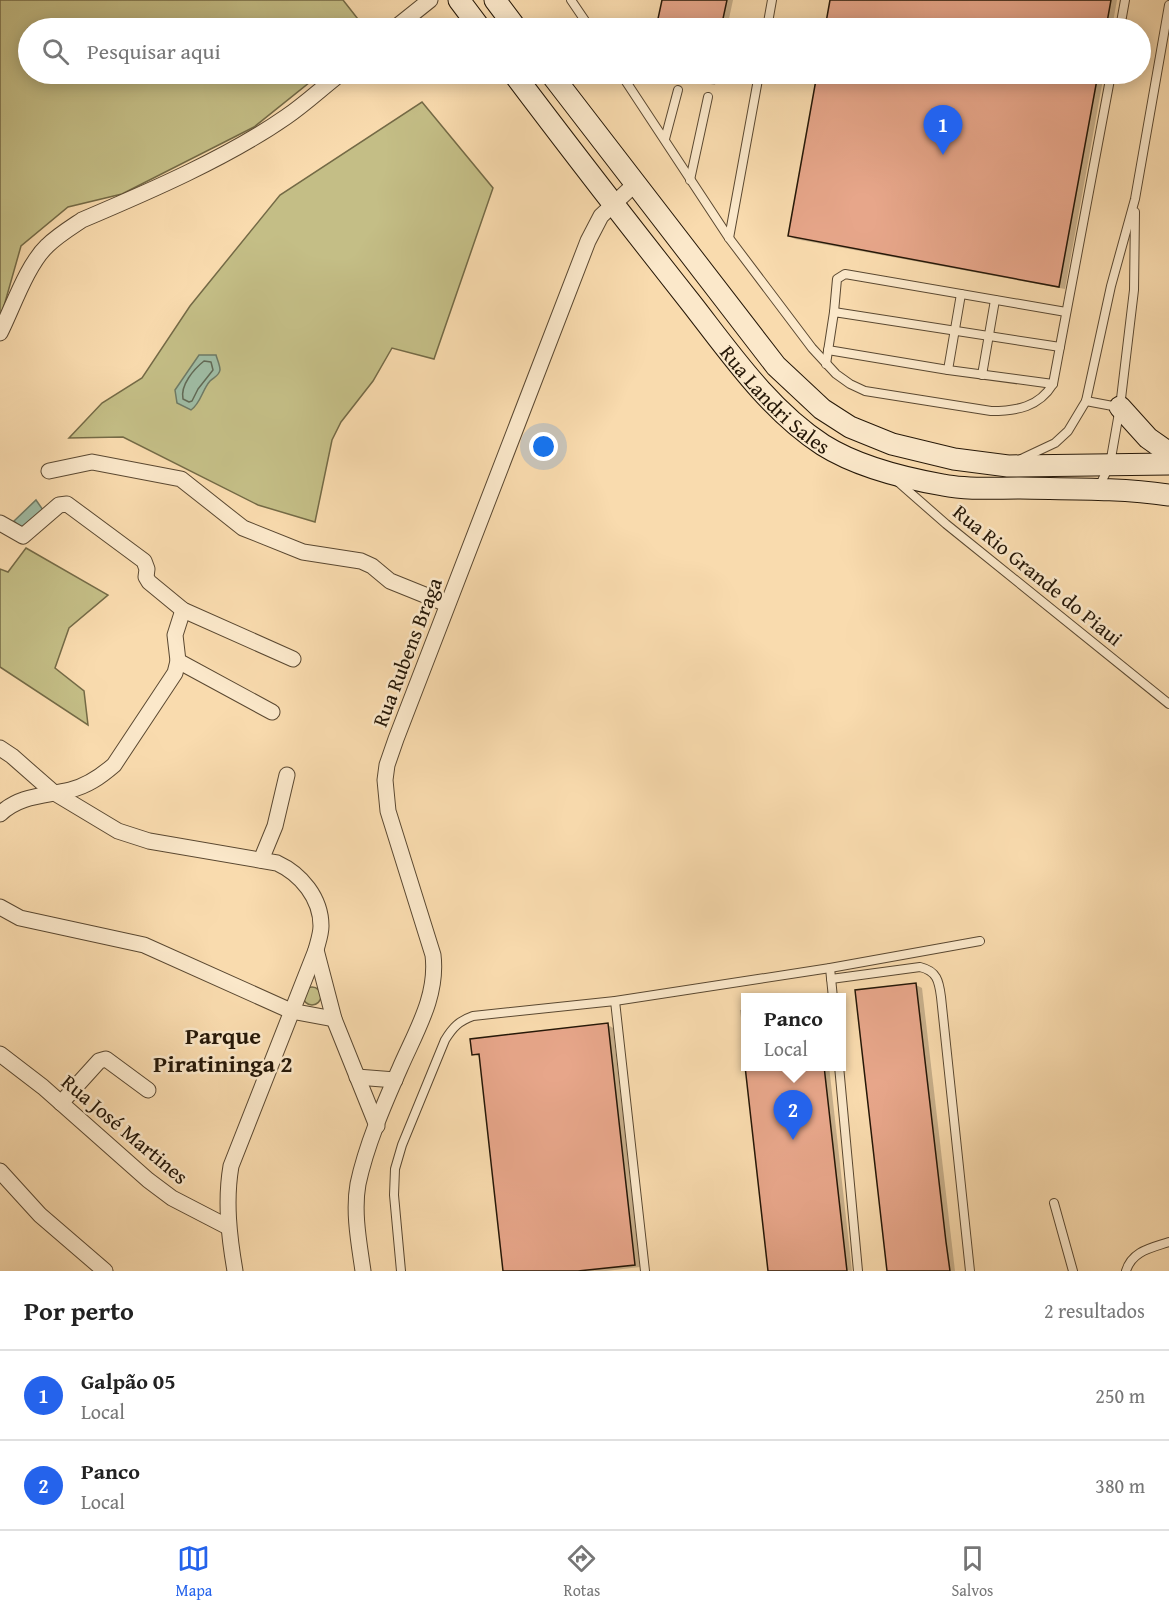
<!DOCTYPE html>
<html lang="pt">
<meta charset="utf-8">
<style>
:root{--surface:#fff;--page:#f6f6f6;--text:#222;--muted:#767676;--line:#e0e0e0;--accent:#2563eb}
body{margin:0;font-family:"Gentium Book Plus",serif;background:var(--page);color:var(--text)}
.you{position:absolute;left:544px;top:447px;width:21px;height:21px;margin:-15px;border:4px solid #fff;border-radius:50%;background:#1a73e8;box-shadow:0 0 0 9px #1a73e833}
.badge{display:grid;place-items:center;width:39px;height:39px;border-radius:50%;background:var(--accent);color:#fff;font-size:20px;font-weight:700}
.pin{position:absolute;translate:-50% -50px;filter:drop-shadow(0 2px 3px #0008)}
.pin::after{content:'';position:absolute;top:32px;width:21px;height:18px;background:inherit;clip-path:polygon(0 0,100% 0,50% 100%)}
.popup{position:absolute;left:741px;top:993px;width:105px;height:78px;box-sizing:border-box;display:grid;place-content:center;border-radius:0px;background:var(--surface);filter:drop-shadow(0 2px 4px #0005);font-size:20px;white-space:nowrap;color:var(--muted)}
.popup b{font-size:22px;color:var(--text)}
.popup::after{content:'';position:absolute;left:50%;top:100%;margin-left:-12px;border:12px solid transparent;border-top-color:var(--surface)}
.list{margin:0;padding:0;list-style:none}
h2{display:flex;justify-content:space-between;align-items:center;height:78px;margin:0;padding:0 24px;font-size:26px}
h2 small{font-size:20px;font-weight:400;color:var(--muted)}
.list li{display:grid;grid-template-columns:39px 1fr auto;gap:18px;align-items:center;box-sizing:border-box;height:90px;padding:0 24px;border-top:2px solid var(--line)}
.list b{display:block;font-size:22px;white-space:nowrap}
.list p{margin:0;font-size:20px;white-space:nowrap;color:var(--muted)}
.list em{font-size:20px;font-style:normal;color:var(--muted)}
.icon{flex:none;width:33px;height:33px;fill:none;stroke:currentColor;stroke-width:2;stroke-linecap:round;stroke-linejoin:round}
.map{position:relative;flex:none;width:1169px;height:1271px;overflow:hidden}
.search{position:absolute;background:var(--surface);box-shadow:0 3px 15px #0003;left:18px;right:18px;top:18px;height:66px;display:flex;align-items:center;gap:15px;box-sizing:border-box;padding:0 21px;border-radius:33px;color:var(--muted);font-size:22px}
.sheet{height:258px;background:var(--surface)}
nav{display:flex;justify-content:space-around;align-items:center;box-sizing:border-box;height:84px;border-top:2px solid var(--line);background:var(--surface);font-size:16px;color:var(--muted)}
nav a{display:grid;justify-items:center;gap:3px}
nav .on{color:var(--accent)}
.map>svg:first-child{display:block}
.green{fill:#c4be86;stroke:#746a46;stroke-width:1.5}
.water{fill:#9fbca4;stroke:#6e7a65;stroke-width:1.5}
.shadow{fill:#0003}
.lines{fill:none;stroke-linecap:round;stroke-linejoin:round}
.shore{stroke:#626a56;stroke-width:1.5}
.building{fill:#e7a68a;stroke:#251707;stroke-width:1.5}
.lane-casing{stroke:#5a4831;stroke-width:10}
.street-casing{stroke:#5a4831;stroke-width:17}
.secondary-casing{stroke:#251707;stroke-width:23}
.lane{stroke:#fbe8ca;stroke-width:8}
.street{stroke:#fbe8ca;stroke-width:15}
.secondary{stroke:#fbe8ca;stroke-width:21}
.labels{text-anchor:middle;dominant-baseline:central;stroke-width:5;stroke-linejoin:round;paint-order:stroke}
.street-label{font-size:21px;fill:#251707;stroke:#fbe8ca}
.quarter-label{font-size:24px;font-weight:bold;fill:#251707;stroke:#fbe8ca}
</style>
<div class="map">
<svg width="1169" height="1271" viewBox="0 0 1169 1271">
<rect width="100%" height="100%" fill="#f9dbae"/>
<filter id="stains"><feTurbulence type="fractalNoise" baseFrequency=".00333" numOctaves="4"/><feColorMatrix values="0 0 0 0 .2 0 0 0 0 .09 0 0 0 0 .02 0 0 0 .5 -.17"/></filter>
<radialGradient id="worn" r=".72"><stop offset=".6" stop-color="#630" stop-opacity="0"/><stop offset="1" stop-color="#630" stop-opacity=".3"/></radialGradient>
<g class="green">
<path d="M0 0H343L365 28H28V74H320L254 127 122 194 68 207 21 246 0 320Z"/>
<path d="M422 102 493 188 434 359 392 348 373 381 341 422 332 440 315 522 258 505 123 437 69 438 102 403 142 378 190 306 280 195Z"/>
<path d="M26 548 108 595 69 628 55 668 84 691 88 725 0 667V569L8 572Z"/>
<circle cx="312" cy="996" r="9"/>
</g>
<g class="water">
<path d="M199 355H216C217 359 220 365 220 370 219 376 214 377 210 381 202 390 201 403 191 410L177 403 175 390Z"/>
<path d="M36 500 43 510 22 530 14 521Z"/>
</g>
<g class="shadow">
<path d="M663 0H733L727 28H657Z"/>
<path d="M832 0H1117L1112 28H827Z"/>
<path d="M663 74H718L715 85Z"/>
<path d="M819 74H1104L1065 289 795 239 789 236Z"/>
<path d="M916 985 922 988 955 1271H888Z"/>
<path d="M745 1009V1051L740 1010Z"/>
<path d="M608 1025 613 1028 640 1267 606 1271H504L480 1057 473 1054Z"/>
<path d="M747 1066H829L852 1271H770Z"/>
</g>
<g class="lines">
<path class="shore" d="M204 361 211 362 213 370 198 389 192 401 189 402 183 399C180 385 194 369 204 361Z"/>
</g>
<g class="building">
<path d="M662 0H727L721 28H656Z"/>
<path d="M830 0H1111L1106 28H825Z"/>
<path d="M817 74H1098L1059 287 788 236Z"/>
<path d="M916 983 946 1242 950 1271H887L855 990Z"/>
<path d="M608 1023 635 1265 578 1271H503L479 1054 472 1055 470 1039Z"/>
<path d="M745 1066H824L847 1271H768Z"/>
</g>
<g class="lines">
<defs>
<g id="lane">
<path d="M571 0 590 28"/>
<path d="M767 28 772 0"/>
<path d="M1120 28 1125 0"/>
<path d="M621 74 729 238 812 348 836 374 850 384 865 391 991 411C1017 411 1039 407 1053 384L1111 74"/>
<path d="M665 139 678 90"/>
<path d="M690 180 708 97"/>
<path d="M729 238 759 74"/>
<path d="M834 312 837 279 845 274 1066 312"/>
<path d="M828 350 948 370 1053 384"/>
<path d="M826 364 834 312 1060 347"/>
<path d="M948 370 961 294"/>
<path d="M982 375 995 300"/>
<path d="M1086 401 1118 407"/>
<path d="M1021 459 1055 443 1068 431 1086 401 1111 286 1135 199 1169 5"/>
<path d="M897 481 946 524 1169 704"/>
<path d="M1099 487 1110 464 1120 407 1134 290 1135 212"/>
<path d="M830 968 833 998"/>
<path d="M831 979 920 967C937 971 939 981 941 997L970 1271"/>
<path d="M615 1001 645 1271"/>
<path d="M839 1066 858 1271"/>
<path d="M1054 1203 1073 1271"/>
<path d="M401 1271 394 1195 395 1169 402 1145 445 1040C453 1027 459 1021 473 1016L615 1001 830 968 980 941"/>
<path d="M1126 1271C1132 1251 1151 1248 1169 1242"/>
</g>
<g id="street">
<path d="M395 28 430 0"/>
<path d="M0 333C13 307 27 265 47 246 57 236 70 228 82 220 148 192 227 158 286 117 305 104 322 88 340 74"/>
<path d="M49 471 92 462 181 479 243 528 303 552 361 561 372 566 390 581 447 604"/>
<path d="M0 523 23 536 59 505 67 504 144 561 147 569 146 577 149 582 183 610 293 659"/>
<path d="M178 661 272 712"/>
<path d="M0 748 12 756 53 792 118 831 149 841 277 863C301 874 321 898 321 926 321 934 318 942 316 950L231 1166C225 1201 229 1236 235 1271"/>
<path d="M0 814C20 795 45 796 70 790 87 786 100 777 114 765L175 673 178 661 175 635 183 610"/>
<path d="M261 860 275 826 287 775"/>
<path d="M0 907 20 918 144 945 291 1011 334 1019"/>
<path d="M316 950 334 1019 377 1126"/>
<path d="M0 1054 43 1087 148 1180 172 1198 228 1227"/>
<path d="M357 1077 395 1080"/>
<path d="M61 1103 99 1061 106 1059 148 1090"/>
<path d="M0 1171 40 1215 105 1271"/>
<path d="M363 1271C359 1243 353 1212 358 1184 366 1146 384 1104 400 1068 416 1031 438 996 433 955L388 811 385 780 387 765 396 739 588 241 601 216 635 184"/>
</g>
<g id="secondary">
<path d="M459 0 480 28"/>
<path d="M495 0 516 28"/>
<path id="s1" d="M514 74C572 151 631 227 691 303 730 353 769 410 823 445 858 467 903 478 943 485 968 490 994 488 1020 488 1069 489 1120 488 1169 495"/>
<path d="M551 74 776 366 822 409 850 427 892 444 954 459 1008 466 1169 464"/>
<path d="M1120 407 1148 438 1169 453"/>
</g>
</defs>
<use href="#lane" class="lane-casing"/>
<use href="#street" class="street-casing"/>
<use href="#secondary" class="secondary-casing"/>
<use href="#lane" class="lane"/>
<use href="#street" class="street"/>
<use href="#secondary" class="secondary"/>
</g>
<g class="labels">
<g class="street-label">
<text stroke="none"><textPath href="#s1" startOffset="418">Rua Landri Sales</textPath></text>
<text transform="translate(1038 575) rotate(39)">Rua Rio Grande do Piaui</text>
<text transform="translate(407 652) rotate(-69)">Rua Rubens Braga</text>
<text transform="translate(125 1129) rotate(40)">Rua José Martines</text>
</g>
<g class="quarter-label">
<text x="223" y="1035">Parque<tspan x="223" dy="28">Piratininga 2</tspan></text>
</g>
</g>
<rect width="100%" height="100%" filter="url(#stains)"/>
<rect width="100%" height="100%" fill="url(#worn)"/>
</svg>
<div class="you"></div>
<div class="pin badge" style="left:943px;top:155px">1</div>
<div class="pin badge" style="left:793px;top:1140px">2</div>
<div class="popup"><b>Panco</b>Local</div>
<div class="search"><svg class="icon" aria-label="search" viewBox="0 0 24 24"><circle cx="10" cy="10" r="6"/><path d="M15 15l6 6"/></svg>Pesquisar aqui</div>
</div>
<section class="sheet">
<h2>Por perto<small>2 resultados</small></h2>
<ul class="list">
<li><span class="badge">1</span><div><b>Galpão 05</b><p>Local</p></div><em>250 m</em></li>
<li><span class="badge">2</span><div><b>Panco</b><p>Local</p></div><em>380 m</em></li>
</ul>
</section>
<nav>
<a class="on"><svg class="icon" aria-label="map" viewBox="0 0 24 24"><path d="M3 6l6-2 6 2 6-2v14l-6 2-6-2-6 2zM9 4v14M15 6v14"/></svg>Mapa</a>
<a><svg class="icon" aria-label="directions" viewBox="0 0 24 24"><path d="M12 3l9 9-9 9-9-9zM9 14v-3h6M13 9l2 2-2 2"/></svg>Rotas</a>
<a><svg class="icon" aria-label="saved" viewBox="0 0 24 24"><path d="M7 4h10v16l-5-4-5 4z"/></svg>Salvos</a>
</nav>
